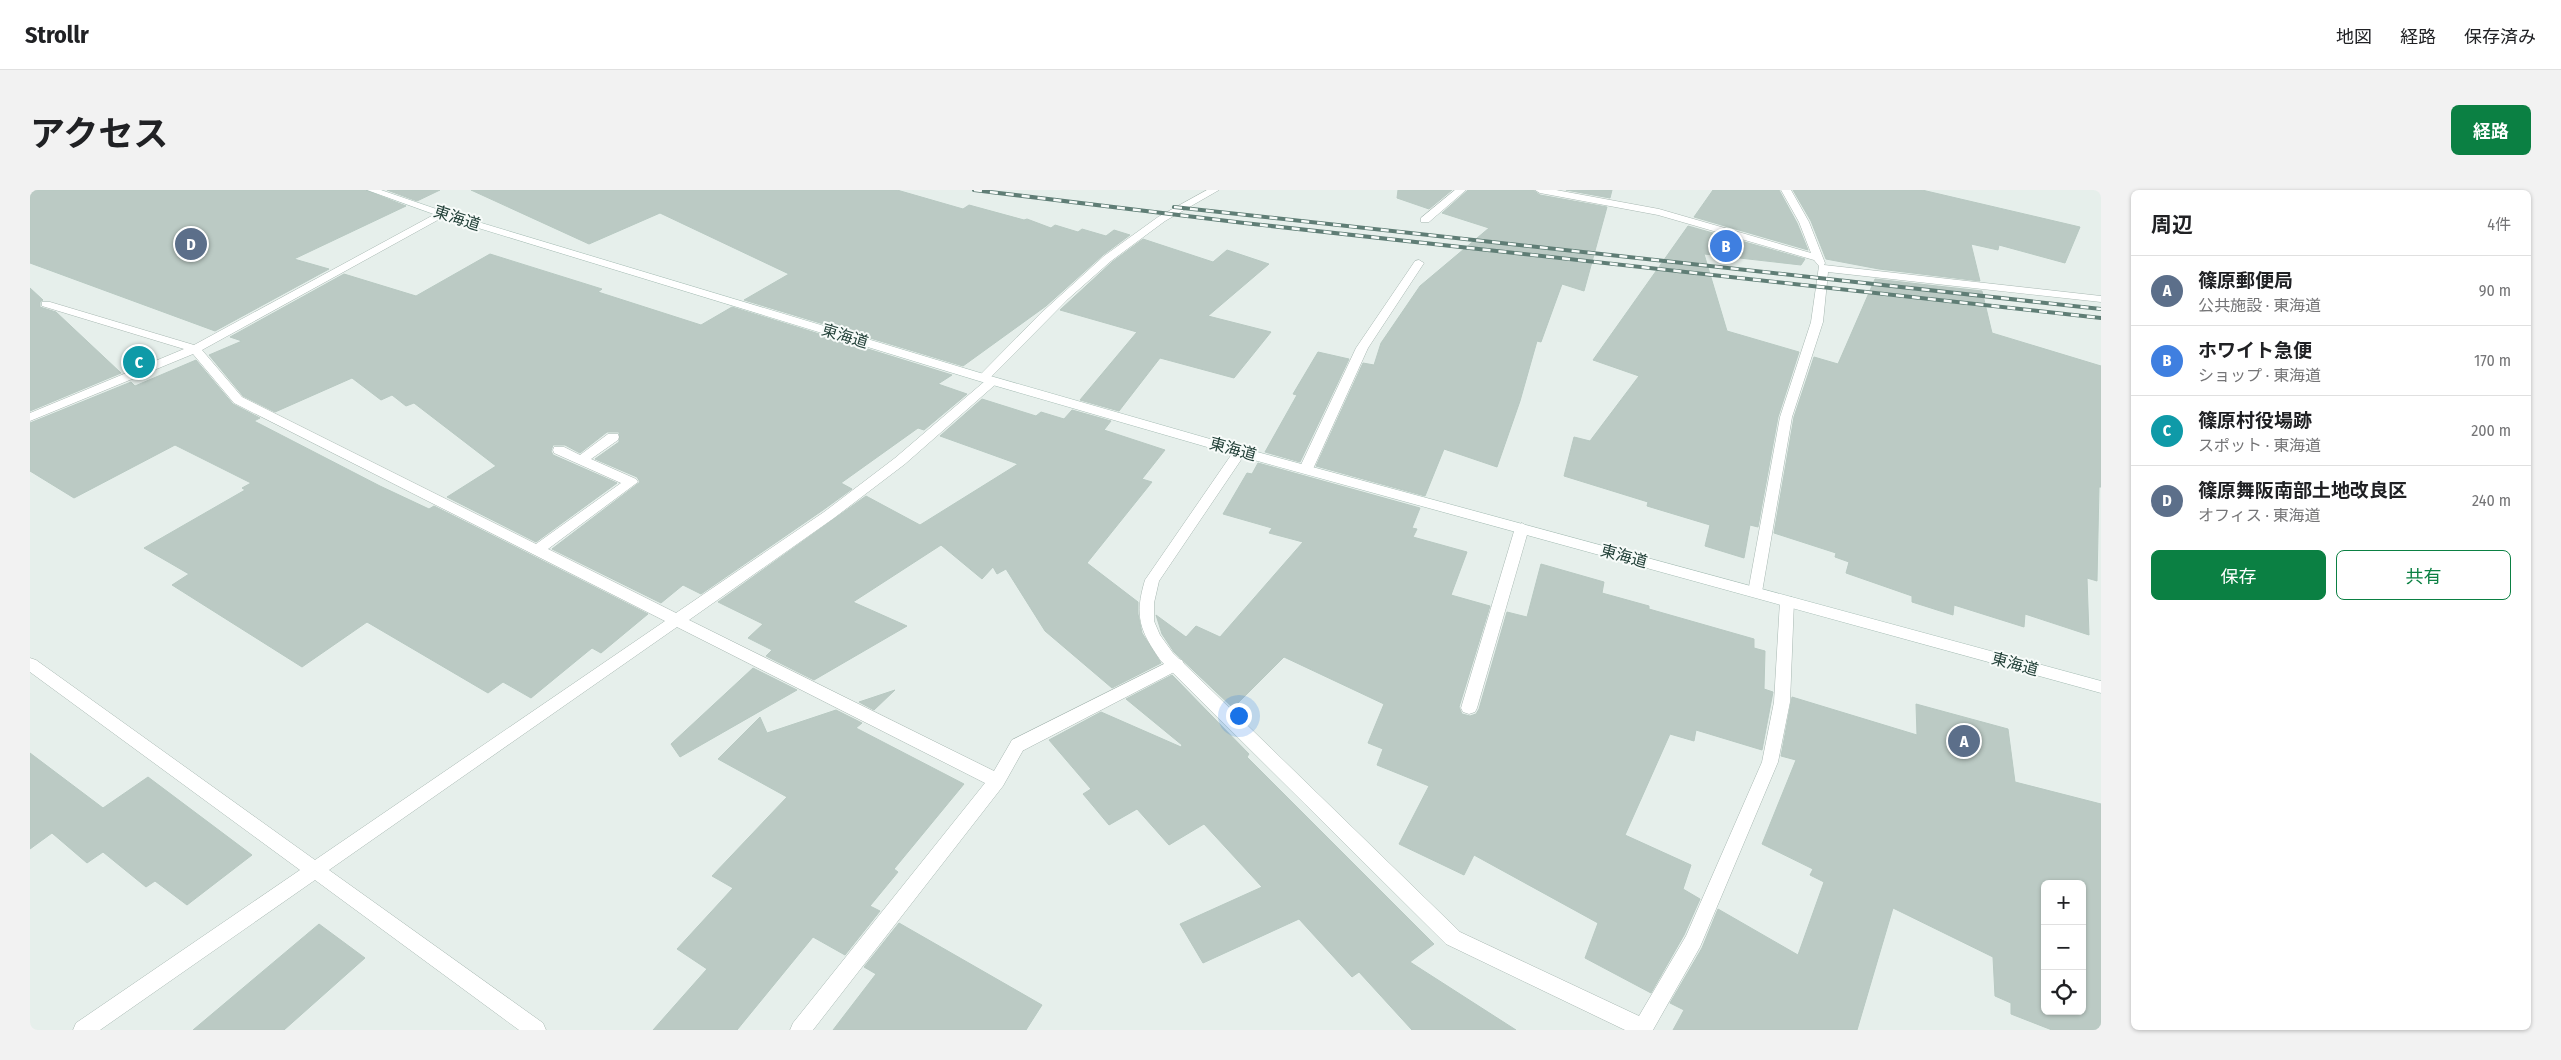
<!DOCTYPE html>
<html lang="ja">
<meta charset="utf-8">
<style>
:root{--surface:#fff;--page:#f2f2f2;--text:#202124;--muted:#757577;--line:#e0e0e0;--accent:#0b8043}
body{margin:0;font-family:"Fira Sans Condensed","Noto Sans JP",sans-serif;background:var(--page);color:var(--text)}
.controls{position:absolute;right:15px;bottom:15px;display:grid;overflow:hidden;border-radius:8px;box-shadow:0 1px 4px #0004}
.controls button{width:45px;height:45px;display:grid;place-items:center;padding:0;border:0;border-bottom:1px solid var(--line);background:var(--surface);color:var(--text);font:25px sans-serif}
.you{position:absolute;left:1208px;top:525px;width:18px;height:18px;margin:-12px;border:4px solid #fff;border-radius:50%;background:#1a73e8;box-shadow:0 0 0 8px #1a73e833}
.badge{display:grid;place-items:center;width:32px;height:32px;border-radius:50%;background:var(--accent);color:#fff;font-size:16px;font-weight:700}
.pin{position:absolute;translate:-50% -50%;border:2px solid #fff;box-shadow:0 1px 5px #0006}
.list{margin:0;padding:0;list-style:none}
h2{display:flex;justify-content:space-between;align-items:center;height:65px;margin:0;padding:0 20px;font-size:21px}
h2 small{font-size:16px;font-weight:400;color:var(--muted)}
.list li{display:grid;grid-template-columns:32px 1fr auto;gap:15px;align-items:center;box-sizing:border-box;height:70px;padding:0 20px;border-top:1px solid var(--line)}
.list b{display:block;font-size:19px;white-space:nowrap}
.list p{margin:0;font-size:16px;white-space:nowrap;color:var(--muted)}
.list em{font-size:16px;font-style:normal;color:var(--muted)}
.actions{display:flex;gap:10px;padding:15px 20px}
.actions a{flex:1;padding:11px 0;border:1px solid var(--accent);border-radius:8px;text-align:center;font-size:18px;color:var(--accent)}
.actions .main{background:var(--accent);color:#fff}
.icon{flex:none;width:28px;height:28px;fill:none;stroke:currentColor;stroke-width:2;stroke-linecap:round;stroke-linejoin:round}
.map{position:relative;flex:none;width:2071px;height:840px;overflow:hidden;border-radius:8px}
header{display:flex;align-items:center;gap:30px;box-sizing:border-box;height:70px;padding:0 25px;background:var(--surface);border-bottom:1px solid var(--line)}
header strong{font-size:24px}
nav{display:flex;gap:28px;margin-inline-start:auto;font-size:18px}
.intro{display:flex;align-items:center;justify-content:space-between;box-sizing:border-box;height:120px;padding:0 30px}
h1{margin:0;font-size:35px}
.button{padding:12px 22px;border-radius:8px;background:var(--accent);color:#fff;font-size:18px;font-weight:700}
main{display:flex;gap:30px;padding:0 30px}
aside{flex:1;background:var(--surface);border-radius:8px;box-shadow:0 1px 4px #0004}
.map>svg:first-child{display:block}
.building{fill:#bbcac4;stroke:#b8c9c2;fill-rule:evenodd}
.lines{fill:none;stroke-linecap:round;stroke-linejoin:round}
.lane-casing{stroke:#a8b8b2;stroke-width:1}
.street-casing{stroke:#a8b8b2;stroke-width:1}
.secondary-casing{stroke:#a4bbb3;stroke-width:1}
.lane{fill:#fff;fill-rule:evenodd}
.street{fill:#fff;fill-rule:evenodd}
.secondary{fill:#fff;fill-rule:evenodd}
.rail-casing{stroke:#5f7d75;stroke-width:4}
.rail{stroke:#f7fbf9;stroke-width:2.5;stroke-dasharray:8;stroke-linecap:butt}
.labels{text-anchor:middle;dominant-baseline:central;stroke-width:4;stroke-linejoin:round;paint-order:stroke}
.street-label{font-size:16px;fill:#24423a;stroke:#f7fbf9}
</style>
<header>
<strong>Strollr</strong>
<nav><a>地図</a><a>経路</a><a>保存済み</a></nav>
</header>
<div class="intro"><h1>アクセス</h1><a class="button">経路</a></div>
<main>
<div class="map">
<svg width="2071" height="840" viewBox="0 0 2071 840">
<rect width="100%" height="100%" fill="#e6efeb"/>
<g class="building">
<path d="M0 0H335L376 16 264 69 299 79 185 141 0 73Z"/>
<path d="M357 0H410L387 11Z"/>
<path d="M441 0H867L933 19 939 15 994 30 997 29 1021 38 1025 35 1048 42 1052 39 1076 46 1084 40 1100 45 1073 65 1016 116 933 176 714 110 759 84 630 23 559 54Z"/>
<path d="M1368 0H1422L1399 19 1367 8Z"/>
<path d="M1438 0H1503L1510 5 1577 17 1554 101 1532 94 1511 152 1507 151 1490 211 1467 277 1414 259 1395 306 1286 276 1333 173 1344 175 1351 153 1390 96 1459 38 1412 23Z"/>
<path d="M1536 0H1582L1580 8Z"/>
<path d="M1683 0H1749L1767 33 1778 60 1664 27Z"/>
<path d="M1763 0H1892L2050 37 2035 73 1969 55 1968 60 1941 54 1950 91 1849 79 1796 69 1781 31Z"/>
<path d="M1658 36 1775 69 1771 75 1674 64 1697 141 1769 162 1748 227 1728 337 1720 335 1714 368 1675 356 1680 335 1617 316 1618 312 1534 286 1544 247 1560 251 1609 186 1563 170Z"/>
<path d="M1113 49 1183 72 1197 60 1239 74 1178 126 1241 142 1204 188 1130 168 1089 221 1050 210 1107 142 1030 120 1082 72Z"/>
<path d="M460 64 572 99 568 102 671 135 702 117 922 185 908 194 937 204 894 240 888 238 811 293 822 299 793 320 671 404 653 395 631 413 522 359 610 292 607 287 565 269 589 252V242H577L550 263 535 255H523L521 261 523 265 587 293 506 352 417 307 466 276 384 213 376 216 362 205 351 210 322 188 245 222 213 206 179 165 212 151 200 147 314 84 386 106Z"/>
<path d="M1845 89 1952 101 1962 143 2071 176V297H2069L2067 391 2057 388 2059 445 1995 424 1994 437 1924 415 1923 425 1882 412V406L1816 383 1819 372 1805 367 1806 363 1744 343 1764 227 1784 167 1808 174Z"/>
<path d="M0 98 13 110 10 112V117L26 122 91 183 0 221Z"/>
<path d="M1288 162 1319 169 1270 272 1235 262 1267 205 1263 204Z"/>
<path d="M166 170 203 214 230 228 224 231 350 296 399 319 404 316 618 424 571 463 562 458 501 508 473 492 458 503 337 432 272 477 142 395 159 384 114 358 215 300 212 298 221 293 145 255 44 308 0 281V233L101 192 105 196Z"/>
<path d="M952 209 1006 226 1011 222 1034 229 1042 220 1081 231 1074 240 1135 260 1112 289 1122 292 1057 373 1108 412V424L1112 443 1131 473 1082 498 1015 441 976 379 967 384 963 377 952 389 911 355 823 412 877 436 784 490 736 466 742 460 718 448 733 434 688 412 836 306 890 335 988 274 910 246Z"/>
<path d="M1228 273 1390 318 1382 338 1387 339 1383 347 1437 362 1421 405 1460 416 1429 517 1432 524 1440 526 1446 524 1449 519 1477 422 1497 427 1511 374 1574 392 1572 403 1619 416V419L1724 449V458L1735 461 1734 499 1743 502 1732 560 1666 540 1664 551 1640 544 1595 645 1661 675 1653 699 1670 709 1654 745 1621 803 1555 768 1568 733 1444 665 1434 685 1369 654 1399 596 1347 575 1353 559 1338 553 1354 514 1254 467 1203 518 1144 462 1132 444 1126 425 1156 447 1166 436 1190 447 1273 352 1239 343 1242 338 1193 324 1217 283 1222 284Z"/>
<path d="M723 478 767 500 650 567 641 554Z"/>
<path d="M1142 485 1219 564 1217 567 1404 754 1380 772 1486 840H1382L1329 782 1322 787 1269 729 1173 773 1150 734 1232 697 1174 634 1139 655 1107 619 1079 635 1053 604 1061 599 1019 550 1071 522 1151 557 1152 555 1096 509Z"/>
<path d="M865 500 844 520 829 512Z"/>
<path d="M1762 507 1887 545 1886 514 1978 539 1985 592 2071 614V840H2022L1981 824V813L1965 806 1963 767 1863 718 1827 840H1643L1654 820 1640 813 1672 758 1688 719 1768 765 1794 692 1780 685 1783 679 1732 654 1766 570 1751 566ZM2015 694H2052V821H2015Z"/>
<path d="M806 520 832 533 826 538 934 594 864 679 868 682 840 716 850 721 815 765 783 747 707 840H623L677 779 647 759 703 698 682 686 757 607 688 569 730 527 737 543Z"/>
<path d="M0 563 73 618 118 587 222 665 157 715 125 691 116 697 73 662 57 673 22 643 0 659Z"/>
<path d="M869 733 1012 815 996 840H803L846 784 834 777Z"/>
<path d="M289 734 335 768 254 840H163Z"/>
</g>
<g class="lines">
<defs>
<path id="lane" d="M1146 468 1152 470 1154 474 1152 478 994 560 988 562 982 560 980 555 982 550Z"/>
<g id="street">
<path d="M1177 0H1189L1135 31 1081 71 1038 109 960 188H966V194L875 274 804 328 659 430 964 581 982 550 988 548 994 550 996 555 973 596 783 840H760L763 833 955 593 647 437 299 680 513 833 516 840H489L285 690 70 840H43L46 833 270 680 0 482V468L6 470 285 670 635 431 204 213 163 164 0 231V223L154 159 12 116V112H20L164 155 409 22H415V26L172 160 212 207 506 354 591 293 524 263 523 260 524 257H534L550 265 578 244H588L589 247 588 250 561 269 606 289 608 292 518 359 646 423 794 322 865 268 955 191 947 188 1010 124 1074 66 1128 27Z"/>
<path d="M1425 0H1436L1399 32H1391V28Z"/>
<path d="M1505 0H1526L1629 19 1781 63 1769 32 1751 0H1761L1779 32 1795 73 1794 75 2071 106V112L1798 82 1793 132 1762 227 1732 402 1725 407 1718 402 1750 227 1781 132 1789 76 1784 70 1628 25 1510 3Z"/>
<path d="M1389 70 1394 73 1338 158 1283 279 1281 282H1271L1269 279 1326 158 1385 71Z"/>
<path d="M1211 257 1217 261 1129 391 1124 413V431L1130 445 1143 463 1430 742 1609 826 1656 746 1732 572 1744 512 1750 411 1752 407H1762L1764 411 1760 512 1748 572 1670 757 1623 840H1595L1416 754 1131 471C1110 441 1104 427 1115 390L1206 258Z"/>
<path d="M1492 333 1499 338 1447 518 1445 522 1439 524 1433 522 1431 518 1485 338Z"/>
</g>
<path id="secondary" d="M337 0H351L415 22 957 185 1194 253 2071 491V503L1184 259 949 191 409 26Z"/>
</defs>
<use href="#lane" class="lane-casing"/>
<use href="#street" class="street-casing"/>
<use href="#secondary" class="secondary-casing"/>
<use href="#lane" class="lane"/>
<use href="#street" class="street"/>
<use href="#secondary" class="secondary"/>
<defs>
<g id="rail">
<path d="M944 0 1214 33 2071 128"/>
<path d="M1144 17 2071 119"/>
</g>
</defs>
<use href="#rail" class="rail-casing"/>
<use href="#rail" class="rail"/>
</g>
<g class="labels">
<g class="street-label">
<text transform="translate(427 28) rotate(18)">東海道</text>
<text transform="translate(815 146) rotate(17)">東海道</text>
<text transform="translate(1203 259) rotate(15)">東海道</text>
<text transform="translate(1594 366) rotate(15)">東海道</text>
<text transform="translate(1985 474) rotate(15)">東海道</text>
</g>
</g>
</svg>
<div class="controls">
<button>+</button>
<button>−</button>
<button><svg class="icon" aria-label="locate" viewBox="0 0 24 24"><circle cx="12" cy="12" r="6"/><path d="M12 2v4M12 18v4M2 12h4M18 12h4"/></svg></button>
</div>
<div class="you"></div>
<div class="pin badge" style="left:1934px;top:551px;background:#5c6f8a">A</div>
<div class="pin badge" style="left:1696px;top:56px;background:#3f7fe0">B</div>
<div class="pin badge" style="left:109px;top:172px;background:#0f9aa8">C</div>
<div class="pin badge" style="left:161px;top:54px;background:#5c6f8a">D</div>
</div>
<aside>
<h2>周辺<small>4件</small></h2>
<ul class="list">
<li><span class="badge" style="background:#5c6f8a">A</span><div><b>篠原郵便局</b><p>公共施設 · 東海道</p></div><em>90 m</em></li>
<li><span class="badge" style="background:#3f7fe0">B</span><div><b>ホワイト急便</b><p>ショップ · 東海道</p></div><em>170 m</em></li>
<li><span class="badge" style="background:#0f9aa8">C</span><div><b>篠原村役場跡</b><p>スポット · 東海道</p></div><em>200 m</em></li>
<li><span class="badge" style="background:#5c6f8a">D</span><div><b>篠原舞阪南部土地改良区</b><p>オフィス · 東海道</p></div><em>240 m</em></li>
</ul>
<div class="actions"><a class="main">保存</a><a>共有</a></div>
</aside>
</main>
